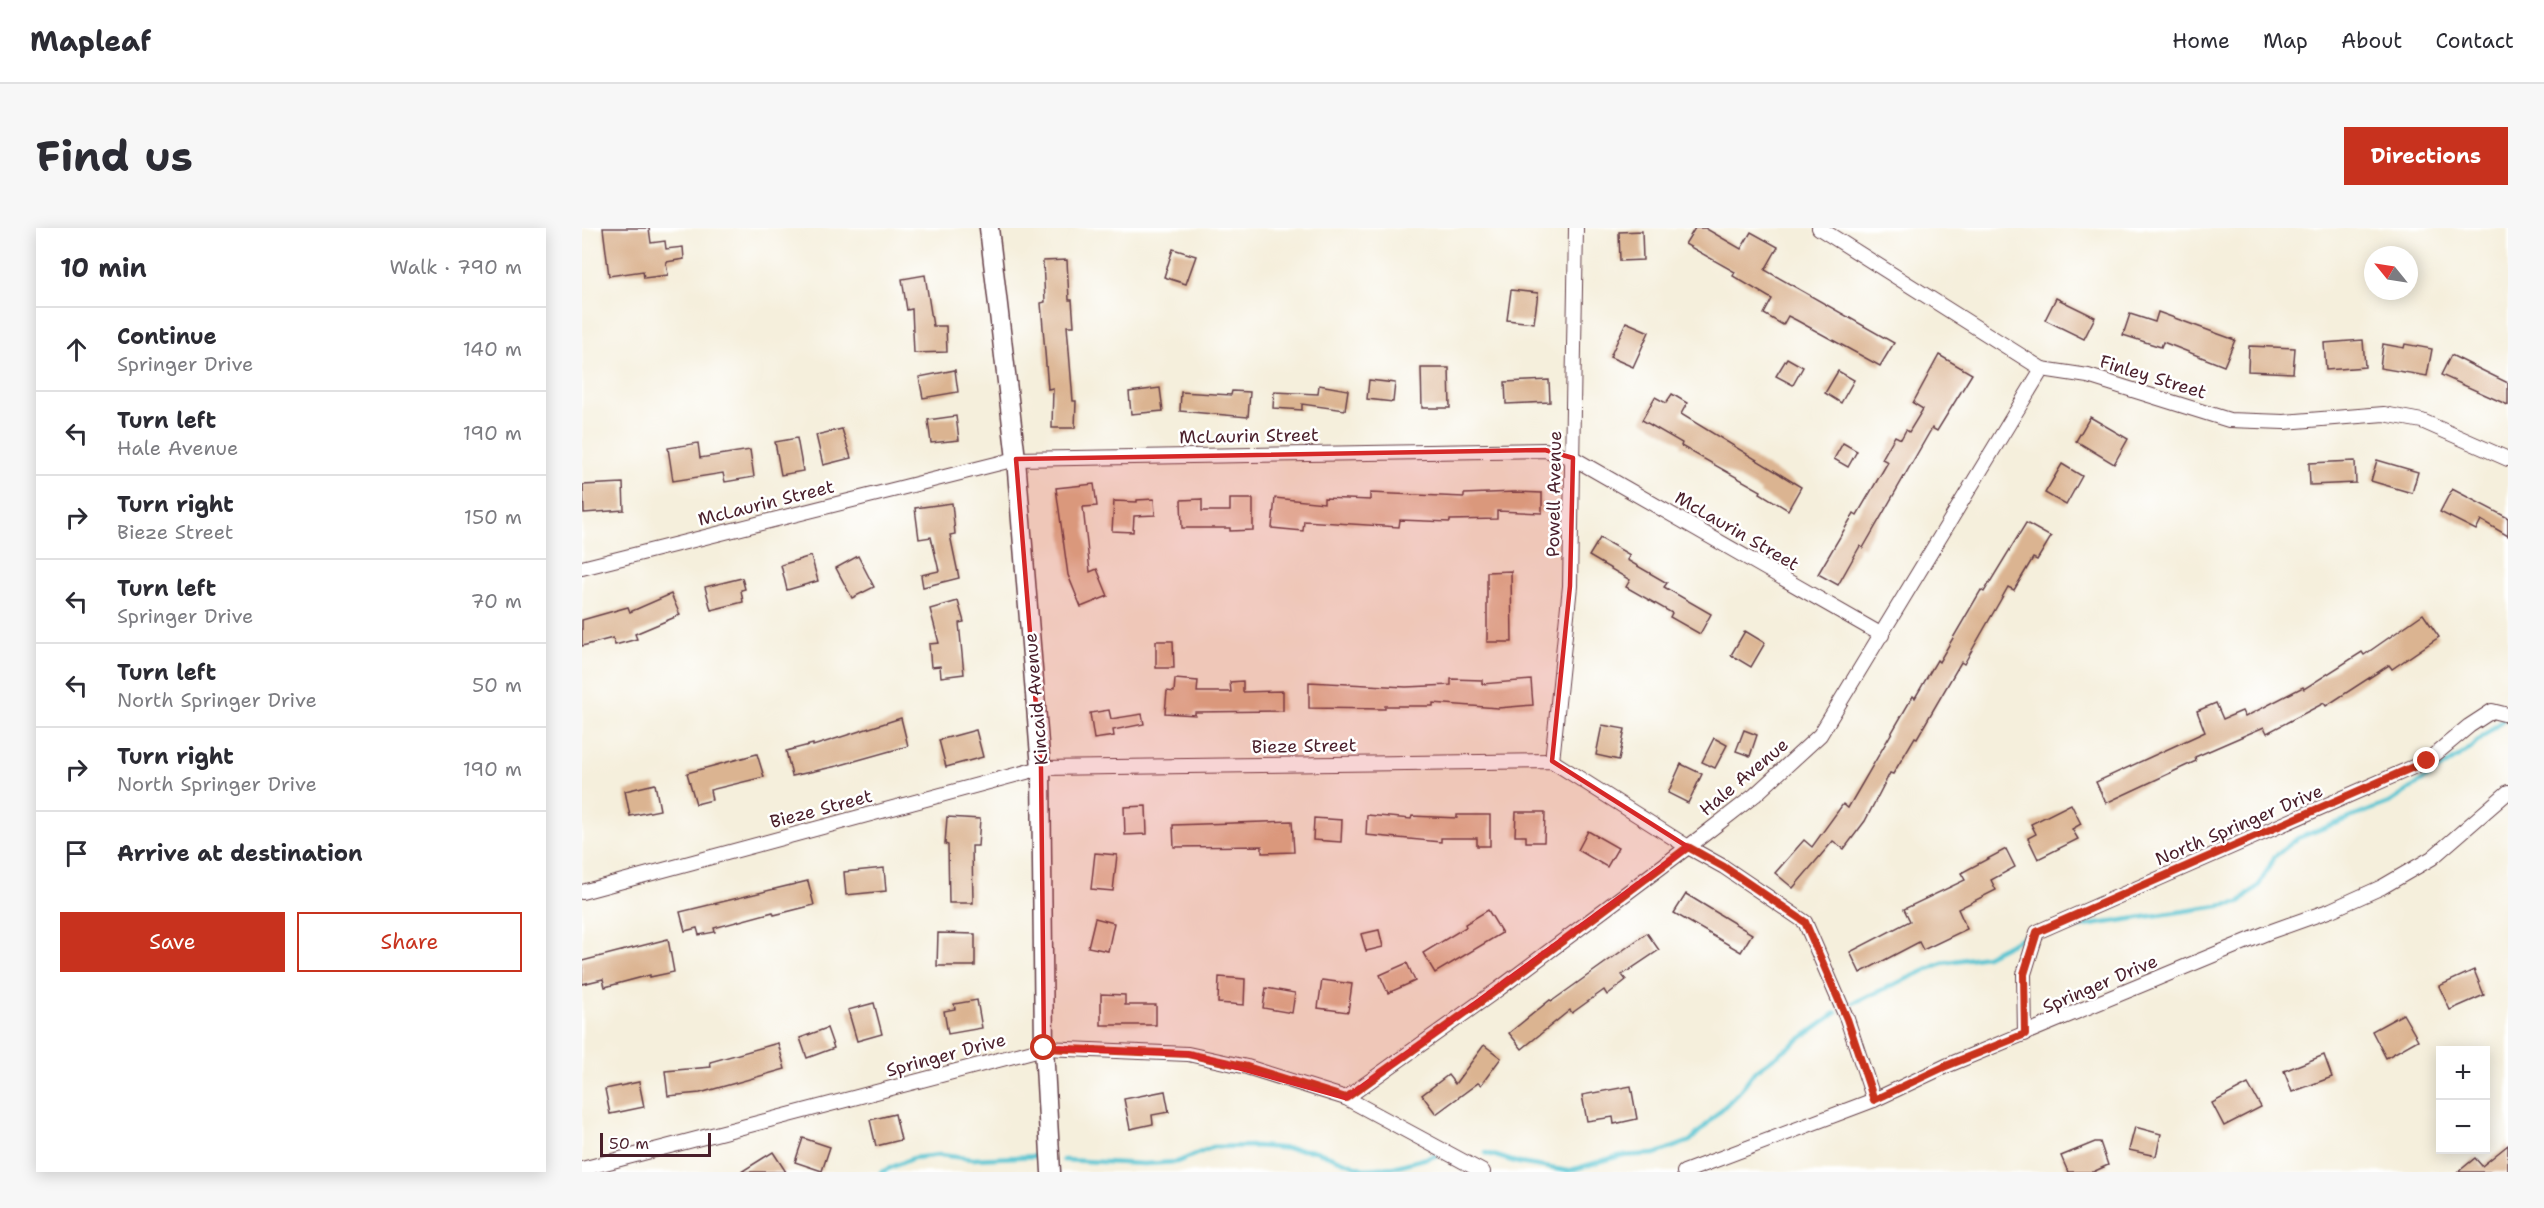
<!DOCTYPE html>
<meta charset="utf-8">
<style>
:root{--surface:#fff;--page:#f7f7f7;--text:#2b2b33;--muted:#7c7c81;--line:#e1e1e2;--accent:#c8321e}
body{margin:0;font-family:"Shantell Sans",sans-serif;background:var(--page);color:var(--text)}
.controls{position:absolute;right:18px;bottom:18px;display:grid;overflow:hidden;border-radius:0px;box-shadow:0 3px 15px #0003}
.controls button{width:54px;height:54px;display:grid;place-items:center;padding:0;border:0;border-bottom:2px solid var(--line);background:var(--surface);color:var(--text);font:30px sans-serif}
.compass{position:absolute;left:1782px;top:18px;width:54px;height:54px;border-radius:50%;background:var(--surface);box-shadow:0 3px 15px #0003;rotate:300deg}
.scale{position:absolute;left:18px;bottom:15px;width:111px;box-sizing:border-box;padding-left:6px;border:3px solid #4a1f2b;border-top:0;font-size:16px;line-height:21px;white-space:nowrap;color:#4a1f2b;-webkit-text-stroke:4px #fff;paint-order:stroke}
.stop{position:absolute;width:18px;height:18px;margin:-14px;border:4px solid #c8321e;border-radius:50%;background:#fff}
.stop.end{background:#c8321e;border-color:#fff;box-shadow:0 2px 6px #0008}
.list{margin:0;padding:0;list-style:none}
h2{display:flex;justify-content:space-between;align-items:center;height:78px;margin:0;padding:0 24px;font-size:26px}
h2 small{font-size:20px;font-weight:400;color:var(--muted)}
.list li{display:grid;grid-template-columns:39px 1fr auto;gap:18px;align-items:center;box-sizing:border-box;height:84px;padding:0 24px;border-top:2px solid var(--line)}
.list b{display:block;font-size:22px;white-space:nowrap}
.list p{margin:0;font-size:20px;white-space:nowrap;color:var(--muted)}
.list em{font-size:20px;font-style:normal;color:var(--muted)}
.actions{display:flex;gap:12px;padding:18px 24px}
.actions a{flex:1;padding:14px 0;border:2px solid var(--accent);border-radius:0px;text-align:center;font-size:21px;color:var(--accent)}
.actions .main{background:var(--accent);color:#fff}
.icon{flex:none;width:33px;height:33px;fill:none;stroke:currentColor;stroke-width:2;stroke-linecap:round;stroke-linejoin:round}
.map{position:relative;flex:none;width:1926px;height:944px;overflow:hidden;border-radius:0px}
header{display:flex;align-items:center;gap:36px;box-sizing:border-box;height:84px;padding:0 30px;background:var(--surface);border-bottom:2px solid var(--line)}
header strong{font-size:28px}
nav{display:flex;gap:33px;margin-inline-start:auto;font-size:21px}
.intro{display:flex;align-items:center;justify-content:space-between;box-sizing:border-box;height:144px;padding:0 36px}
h1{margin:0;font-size:42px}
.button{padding:15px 27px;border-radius:0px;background:var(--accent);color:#fff;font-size:21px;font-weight:700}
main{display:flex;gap:36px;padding:0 36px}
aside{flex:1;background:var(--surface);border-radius:0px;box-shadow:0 3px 15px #0003}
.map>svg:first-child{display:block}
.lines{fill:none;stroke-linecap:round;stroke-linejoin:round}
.stream{stroke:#58c4d1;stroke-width:4.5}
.building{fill:#dbb491}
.street-casing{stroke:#643e46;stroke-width:16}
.secondary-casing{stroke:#643e46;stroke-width:21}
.street{stroke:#fff;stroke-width:14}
.secondary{stroke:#fff;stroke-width:18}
.route{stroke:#c8321e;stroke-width:8}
.marked{fill:#d62828;fill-opacity:0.2;stroke:#d62828;stroke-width:4.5;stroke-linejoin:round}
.labels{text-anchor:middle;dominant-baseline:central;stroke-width:5;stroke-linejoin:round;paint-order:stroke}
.street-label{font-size:18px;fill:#4a1f2b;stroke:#fff}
</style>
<header>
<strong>Mapleaf</strong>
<nav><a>Home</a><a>Map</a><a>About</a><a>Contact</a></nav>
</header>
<div class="intro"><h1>Find us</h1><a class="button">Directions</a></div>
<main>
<aside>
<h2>10 min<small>Walk · 790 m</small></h2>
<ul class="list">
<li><svg class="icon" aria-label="ahead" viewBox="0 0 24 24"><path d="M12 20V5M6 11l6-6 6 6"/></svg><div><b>Continue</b><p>Springer Drive</p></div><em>140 m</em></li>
<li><svg class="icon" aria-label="left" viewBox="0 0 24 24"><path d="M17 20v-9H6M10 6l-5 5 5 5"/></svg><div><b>Turn left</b><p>Hale Avenue</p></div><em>190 m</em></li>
<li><svg class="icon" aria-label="right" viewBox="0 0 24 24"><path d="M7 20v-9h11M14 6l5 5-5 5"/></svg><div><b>Turn right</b><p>Bieze Street</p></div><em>150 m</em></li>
<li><svg class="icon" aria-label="left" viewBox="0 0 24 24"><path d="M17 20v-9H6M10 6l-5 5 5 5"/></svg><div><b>Turn left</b><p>Springer Drive</p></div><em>70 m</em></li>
<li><svg class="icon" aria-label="left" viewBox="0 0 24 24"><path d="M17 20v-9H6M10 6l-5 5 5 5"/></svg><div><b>Turn left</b><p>North Springer Drive</p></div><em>50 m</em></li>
<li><svg class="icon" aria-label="right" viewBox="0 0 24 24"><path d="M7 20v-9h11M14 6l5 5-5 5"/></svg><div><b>Turn right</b><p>North Springer Drive</p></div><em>190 m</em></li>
<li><svg class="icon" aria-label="arrive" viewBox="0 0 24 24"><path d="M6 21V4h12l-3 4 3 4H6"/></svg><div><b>Arrive at destination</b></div></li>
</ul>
<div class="actions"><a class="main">Save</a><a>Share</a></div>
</aside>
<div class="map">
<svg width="1926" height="944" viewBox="0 0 1926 944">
<rect width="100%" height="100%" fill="#fff"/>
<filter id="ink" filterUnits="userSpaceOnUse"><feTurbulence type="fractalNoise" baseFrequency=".0167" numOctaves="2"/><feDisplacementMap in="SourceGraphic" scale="12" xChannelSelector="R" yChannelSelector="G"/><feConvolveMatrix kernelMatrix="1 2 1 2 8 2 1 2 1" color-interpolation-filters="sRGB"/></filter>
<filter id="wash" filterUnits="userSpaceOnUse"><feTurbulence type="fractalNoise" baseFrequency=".008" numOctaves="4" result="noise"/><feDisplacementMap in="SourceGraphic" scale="24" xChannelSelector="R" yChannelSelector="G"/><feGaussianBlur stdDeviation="1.35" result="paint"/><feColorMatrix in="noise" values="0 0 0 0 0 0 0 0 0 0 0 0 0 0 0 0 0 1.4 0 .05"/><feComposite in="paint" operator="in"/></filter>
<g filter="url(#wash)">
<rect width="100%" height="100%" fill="#f5efdc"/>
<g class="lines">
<g class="stream">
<path d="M1475 702 1657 675 1677 657 1693 628 1716 610 1809 574 1885 523 1924 489"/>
<path d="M1271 775 1360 735 1404 728 1443 708 1452 706"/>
<path d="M904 925 937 935 986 943 1037 928 1073 926 1108 913 1157 864 1172 844 1254 785"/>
<path d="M481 932 562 936 595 934 631 919 674 918 734 923 782 941 812 939 860 926"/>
<path d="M299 944 331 930 358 927 391 931 457 928"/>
</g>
</g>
<g id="blocks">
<g class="building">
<path d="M21 0H67L69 15 83 13 84 21 101 19 102 31 84 34 86 47 62 50 61 43 27 48Z"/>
<path d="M1113 0H1123L1159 21 1169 4 1196 19 1183 42 1312 115 1298 138 1214 92 1206 88 1201 97 1182 86 1190 71 1151 48 1153 44 1103 16Z"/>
<path d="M1060 3 1061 32 1038 33 1037 4Z"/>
<path d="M591 21 614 28 604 56 582 49Z"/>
<path d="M485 32 487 72H490L492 98H485L491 173H494L493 200H470L471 160 466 161 459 75 463 74 461 33Z"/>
<path d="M343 47 351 98H364L365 124 332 125 330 81 325 82 320 51Z"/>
<path d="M929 62 956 65 952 95 925 92Z"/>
<path d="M1474 70 1513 89 1502 111 1463 92Z"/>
<path d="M1576 84 1653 112 1642 138 1581 114 1579 119 1541 107 1548 86 1573 94Z"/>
<path d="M1044 94 1067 104 1051 139 1028 129Z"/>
<path d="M1781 112 1783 139 1744 142 1742 115Z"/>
<path d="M1801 116 1822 120 1823 116 1850 121 1845 148 1798 140Z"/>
<path d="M1667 118 1713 120 1711 145 1666 143Z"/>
<path d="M1357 127 1390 146 1355 203 1350 200 1281 320 1278 318 1256 357 1236 346 1272 285 1275 287 1306 234 1300 231 1313 208 1319 211 1324 202 1327 204 1341 181 1331 175Z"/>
<path d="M1869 127 1926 155V177L1859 147Z"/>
<path d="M1205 130 1221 139 1211 157 1194 148Z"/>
<path d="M839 140H867L868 180H840Z"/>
<path d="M373 142 376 164 341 170 337 149Z"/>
<path d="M1256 143 1272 152 1259 175 1243 165Z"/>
<path d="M787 152 813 155 811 174 785 171Z"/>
<path d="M967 152 968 174 924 176 923 154Z"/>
<path d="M737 157 766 162 763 182 720 176V182L691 180 692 164 736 166Z"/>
<path d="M578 160 581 183 549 186 547 164Z"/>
<path d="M650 163 668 164 666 189 598 183 599 164 649 167Z"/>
<path d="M1090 166 1105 175 1099 186 1219 259 1206 282 1178 265 1179 263 1099 218 1100 215 1060 192 1073 169 1084 175Z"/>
<path d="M374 188 377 212 349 215 346 192Z"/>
<path d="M1508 189 1546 211 1532 236 1494 213Z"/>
<path d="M260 201 269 230 241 237 234 207Z"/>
<path d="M215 210 221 243 199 247 193 214Z"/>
<path d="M116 215 118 230 168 222 172 249 143 254 141 245 91 253 86 220Z"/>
<path d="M1261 215 1275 223 1266 239 1252 231Z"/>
<path d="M1795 232 1836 244 1830 265 1789 253Z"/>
<path d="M1773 233 1774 255 1728 257 1727 235Z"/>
<path d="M1480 236 1500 248 1484 277 1463 265Z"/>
<path d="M41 255 42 282 2 285 1 257Z"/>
<path d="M512 256 515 278 501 279 508 344 515 341 526 368 499 379 486 347 474 260Z"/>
<path d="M1870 261 1926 290V308L1899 292 1894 302 1858 284Z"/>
<path d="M933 264 960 265V285L915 283V291L868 292V294L818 292 817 299 722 293 721 303 690 300 693 270 742 275V270L788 272V265L882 269V266Z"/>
<path d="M572 271 573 287 552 288 551 304 530 303 532 273 555 274V272Z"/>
<path d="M620 271V283H648V271H671V302L648 303V300H600L599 272Z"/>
<path d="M370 275 373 306 368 307 377 350 341 359 339 347 357 343 349 309 337 311 333 280Z"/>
<path d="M1444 295 1469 309 1455 332 1451 330 1432 362 1426 359 1382 436 1379 434 1335 510 1333 509 1311 546 1308 545 1283 593 1262 621 1251 613 1211 660 1193 645 1222 612 1230 619 1261 576 1266 580 1331 468 1333 470 1355 432 1357 434 1399 362 1402 364Z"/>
<path d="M1018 310 1048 327 1045 332 1085 355 1082 359 1129 386 1118 406 1088 389 1090 385 1044 359 1048 352 1007 328Z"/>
<path d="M229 328 236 353 205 362 199 337Z"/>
<path d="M276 328 292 359 270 370 254 340Z"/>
<path d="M929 343 930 414H905V344Z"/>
<path d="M160 350 163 361 159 362 161 374 129 382 123 359Z"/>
<path d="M89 366 98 387 53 406 55 411 33 417 31 410 0 418V392L46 379 48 384Z"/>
<path d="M376 373 382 394 377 395 382 446 359 449 358 438 349 439 347 416 357 415 348 381Z"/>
<path d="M1841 386 1857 409 1810 441 1807 437 1744 478 1742 475 1685 505 1682 499 1613 529 1614 533 1524 575 1514 554 1623 504 1615 483 1634 475 1641 491 1660 483 1663 489 1721 459 1722 461 1780 424 1782 427Z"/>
<path d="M1163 403 1183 415 1169 439 1149 427Z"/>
<path d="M574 413H591L592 440H574Z"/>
<path d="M593 451 616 453 615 464H649L648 454 661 453V464L701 463V483L613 484V487L583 485 585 463 592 464Z"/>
<path d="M869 451 900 452V456L949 452 951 477 916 480 851 475V478H803V481L727 480V454L824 459 869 457Z"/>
<path d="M527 482 529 491 560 486 562 496 531 502 532 508 512 511 508 485Z"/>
<path d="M319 490 326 518 255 538 210 548 204 523 231 516V518Z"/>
<path d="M1020 497 1043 501 1037 532 1014 527Z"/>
<path d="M394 502 401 529 364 539 357 512Z"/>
<path d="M1162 502 1175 507 1168 528 1154 523Z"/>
<path d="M1132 510 1145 517 1133 540 1120 534Z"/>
<path d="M175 526 182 549 128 562 130 572 114 576 105 545Z"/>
<path d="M1099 536 1120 546 1106 575 1086 565Z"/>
<path d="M73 556 78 582 48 588 43 563Z"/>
<path d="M1489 576 1499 596 1490 601 1496 611 1456 631 1446 610 1454 606 1449 596Z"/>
<path d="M564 578 565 606 543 607 542 579Z"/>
<path d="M934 584H963L962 614H944V608H933Z"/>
<path d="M785 587 829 591 830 588 875 590V587H908V618H895V610H859V614L784 607Z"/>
<path d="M365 589 398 591 396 618H390L391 675H367L366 617 363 616Z"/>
<path d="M732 590 760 592 759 614 731 612Z"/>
<path d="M710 593 712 624 680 625V618L592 619 591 597Z"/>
<path d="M1006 603 1036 620 1025 639 996 622Z"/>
<path d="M1424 621 1433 639 1409 652 1414 662 1376 681 1385 701 1341 722 1337 714 1278 745 1268 724 1328 693 1322 681 1383 652 1379 645Z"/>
<path d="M513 625 535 627 531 663 509 661Z"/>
<path d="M302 640 304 663 264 667 262 644Z"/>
<path d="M226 653 232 677 192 687 191 684 132 700 133 704 117 707 115 700 103 703 98 684Z"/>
<path d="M1104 666 1170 706 1159 724 1092 685Z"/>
<path d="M906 682 920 705 853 745 841 725 884 699 883 696Z"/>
<path d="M513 690 532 695 526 723 506 719Z"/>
<path d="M797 702 801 719 784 723 779 706Z"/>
<path d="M356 705 393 706V738H355Z"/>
<path d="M1065 705 1077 722 1040 747 1044 752 1025 767 1022 762 990 785 988 782 940 821 927 805 968 772 970 773Z"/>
<path d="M86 711 92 744 68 749V747L23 759 21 751 0 756V733Z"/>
<path d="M825 735 833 753 806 765 798 747Z"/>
<path d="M1892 742 1902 767 1868 782 1857 758Z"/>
<path d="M637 749 663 751 662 777 636 775Z"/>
<path d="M740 752 770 756 766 784 736 780Z"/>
<path d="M684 760 713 765 710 785 681 780Z"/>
<path d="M519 766 543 767V777H574V797H519Z"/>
<path d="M395 772 400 800 366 806 362 783 373 781 372 776Z"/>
<path d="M292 775 300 806 275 813 266 782Z"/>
<path d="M1821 786 1836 812 1804 830 1790 803Z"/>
<path d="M245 800 252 820 225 830 218 810Z"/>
<path d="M196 815 203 841 118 865 86 868 83 843 129 839 128 834Z"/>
<path d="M902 817 919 830 899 857 896 855 854 886 840 867 866 847 873 856Z"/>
<path d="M1742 827 1750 849 1710 864 1702 843Z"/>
<path d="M57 854 62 879 28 886 23 861Z"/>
<path d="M1666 856 1679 879 1642 898 1630 875Z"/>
<path d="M1049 858 1055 891 1032 896 1031 889 1005 893 1000 867Z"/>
<path d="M583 863 587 884 570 887 571 896 548 901 542 871Z"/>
<path d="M313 886 319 912 294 918 288 892Z"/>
<path d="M1553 899 1579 906 1574 928 1547 922Z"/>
<path d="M221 910 248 919 240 943 213 934Z"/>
<path d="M1513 914H1518L1526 937 1511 944H1486L1479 928Z"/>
<path d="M1926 917V944H1876L1893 930 1900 938Z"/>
<path d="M191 924 204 944H159Z"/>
</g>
</g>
</g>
<g filter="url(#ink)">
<use href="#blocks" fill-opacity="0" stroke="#643e46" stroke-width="1.5"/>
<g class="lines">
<defs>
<g id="street">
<path d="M1237 0 1460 141 1506 148 1647 192 1702 194 1802 186 1840 193 1926 231"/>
<path d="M0 340 434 231 963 222 991 230 1300 407"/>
<path d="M970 533 988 358 994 0"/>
<path d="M0 664 459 540 970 533 1106 619 1142 639 1223 694 1265 791 1292 872"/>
<path d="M1443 806 1442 746 1455 704 1845 533 1887 498 1910 483 1926 487"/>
<path d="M764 870 918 760 1106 619 1173 567 1238 507 1460 141"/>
<path d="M0 941 462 820 606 826 665 839 764 870 901 944"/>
<path d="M1102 944 1292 872 1364 838 1687 704 1749 682 1800 659 1850 630 1926 564"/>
</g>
<path id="secondary" d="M407 0 434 231 459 540 462 820 469 944"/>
</defs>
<use href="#street" class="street-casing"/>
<use href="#secondary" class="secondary-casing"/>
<use href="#street" class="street"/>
<use href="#secondary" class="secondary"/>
</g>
</g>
<g class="lines" filter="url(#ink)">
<path class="route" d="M462 820 606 826 665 839 764 870 918 760 1106 619 1142 639 1223 694 1265 791 1292 872 1364 838 1443 806 1442 746 1455 704 1845 533"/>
</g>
<path class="marked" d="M963 222 991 230 988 358 970 533 1106 619 764 870 606 826 462 820 459 540 434 231Z"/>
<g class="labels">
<g class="street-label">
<text transform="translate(1571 149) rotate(17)">Finley Street</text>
<text transform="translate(667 208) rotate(-1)">McLaurin Street</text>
<text transform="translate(972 266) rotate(-89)">Powell Avenue</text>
<text transform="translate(184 275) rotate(-14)">McLaurin Street</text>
<text transform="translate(1155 303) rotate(30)">McLaurin Street</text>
<text transform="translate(454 471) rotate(-95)">Kincaid Avenue</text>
<text transform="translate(722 518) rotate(-1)">Bieze Street</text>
<text transform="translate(1162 549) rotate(-40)">Hale Avenue</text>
<text transform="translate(239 581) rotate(-15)">Bieze Street</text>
<text transform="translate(1657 597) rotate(-23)">North Springer Drive</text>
<text transform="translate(1518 756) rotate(-23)">Springer Drive</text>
<text transform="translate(364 827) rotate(-15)">Springer Drive</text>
</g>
</g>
</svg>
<div class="controls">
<button>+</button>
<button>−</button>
</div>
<svg class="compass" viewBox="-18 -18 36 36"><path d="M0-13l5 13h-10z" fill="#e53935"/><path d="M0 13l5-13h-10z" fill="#7c7c81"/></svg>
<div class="scale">50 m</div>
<div class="stop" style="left:462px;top:820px"></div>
<div class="stop end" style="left:1845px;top:533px"></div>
</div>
</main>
